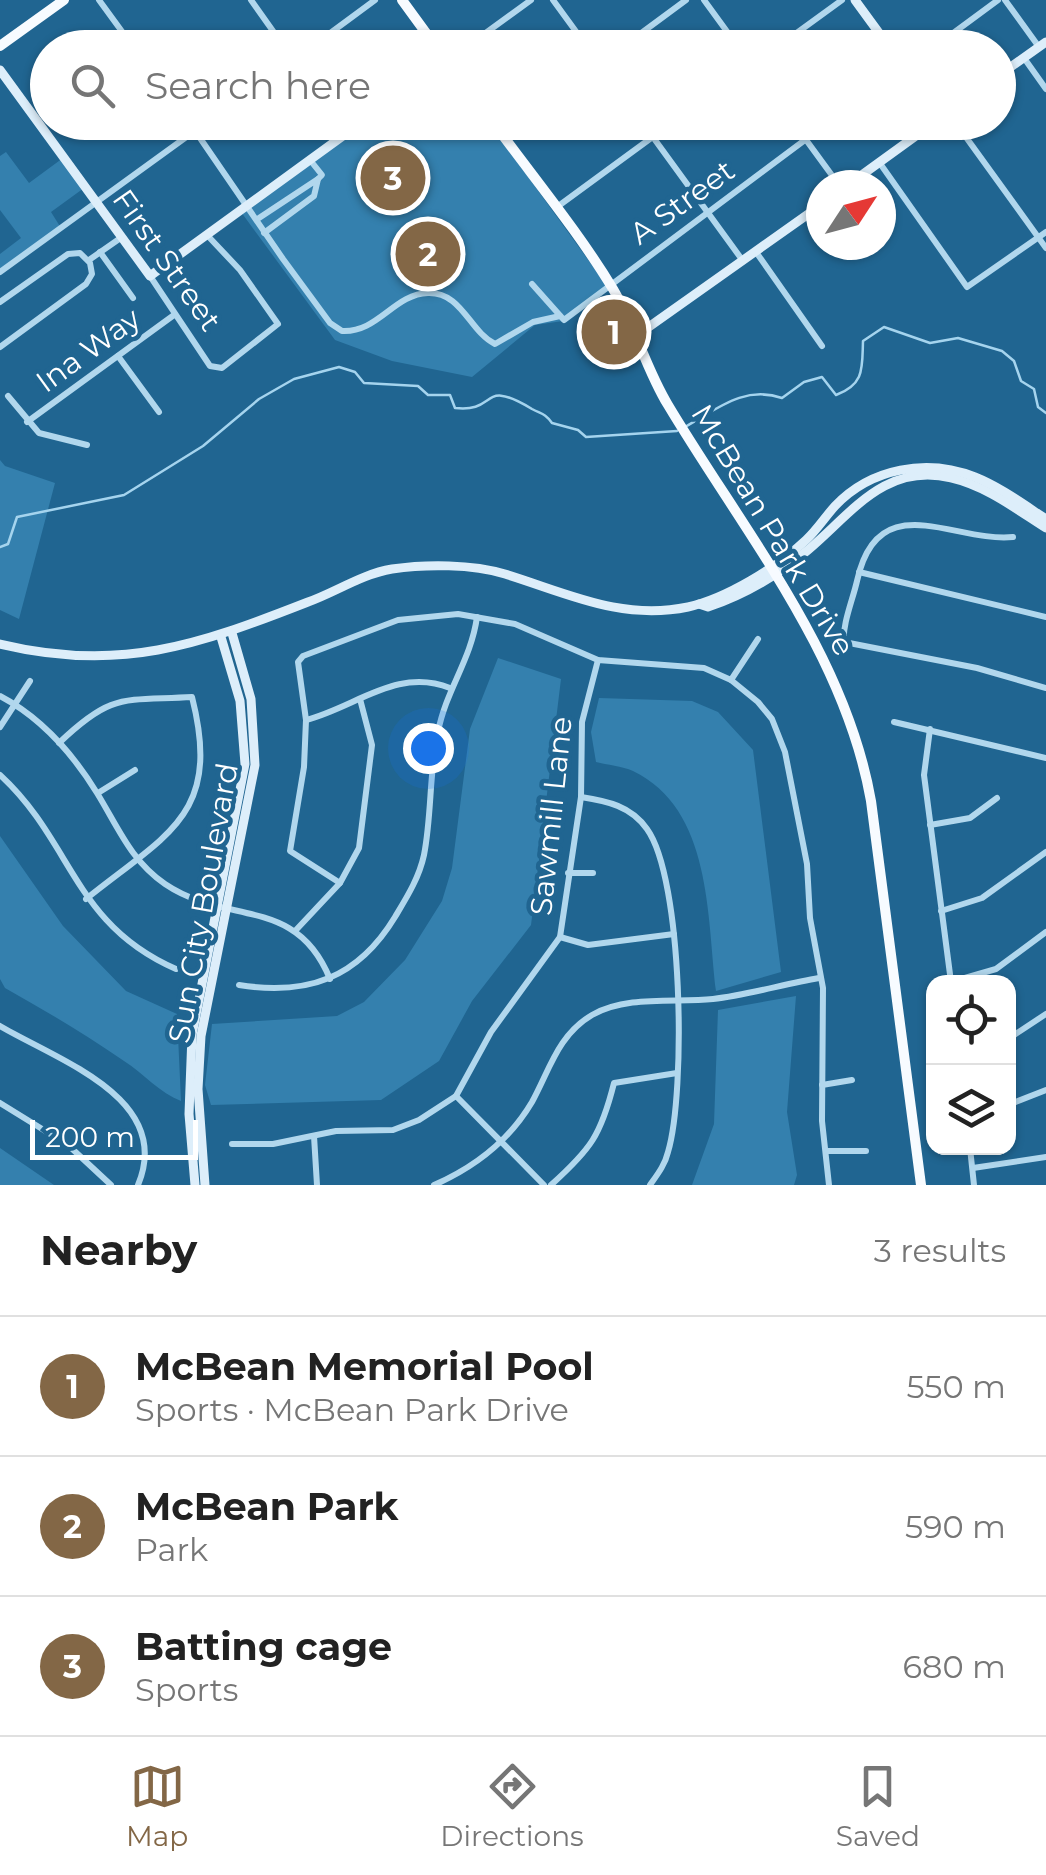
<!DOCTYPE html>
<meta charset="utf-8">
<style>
:root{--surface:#fff;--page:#f6f6f6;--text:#222;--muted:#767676;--line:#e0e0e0;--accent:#836746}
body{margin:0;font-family:Montserrat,sans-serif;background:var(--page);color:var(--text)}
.controls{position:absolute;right:30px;bottom:30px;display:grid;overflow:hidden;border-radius:20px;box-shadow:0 2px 8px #0004}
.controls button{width:90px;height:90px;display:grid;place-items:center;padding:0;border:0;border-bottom:2px solid var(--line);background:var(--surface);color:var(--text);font:50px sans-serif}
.compass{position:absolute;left:806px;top:170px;width:90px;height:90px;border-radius:50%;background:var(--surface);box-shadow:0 2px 8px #0004;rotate:54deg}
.scale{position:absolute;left:30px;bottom:25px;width:168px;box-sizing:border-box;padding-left:10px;border:5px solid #fff;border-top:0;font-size:28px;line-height:35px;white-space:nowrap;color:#fff;-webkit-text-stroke:8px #206591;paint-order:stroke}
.you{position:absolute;left:428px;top:748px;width:35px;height:35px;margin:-25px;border:8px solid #fff;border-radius:50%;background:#1a73e8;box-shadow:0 0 0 15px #1a73e833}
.badge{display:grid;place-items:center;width:65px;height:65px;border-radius:50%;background:var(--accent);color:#fff;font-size:32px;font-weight:700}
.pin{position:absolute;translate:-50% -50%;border:5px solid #fff;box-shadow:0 2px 10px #0006}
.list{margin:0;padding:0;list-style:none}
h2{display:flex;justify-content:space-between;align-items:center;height:130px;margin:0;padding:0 40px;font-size:42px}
h2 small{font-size:32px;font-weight:400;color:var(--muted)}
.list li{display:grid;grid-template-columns:65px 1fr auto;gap:30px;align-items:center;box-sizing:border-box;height:140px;padding:0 40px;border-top:2px solid var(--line)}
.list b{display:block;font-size:38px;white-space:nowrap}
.list p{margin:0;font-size:32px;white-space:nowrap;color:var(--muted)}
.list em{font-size:32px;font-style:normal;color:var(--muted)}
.icon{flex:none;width:55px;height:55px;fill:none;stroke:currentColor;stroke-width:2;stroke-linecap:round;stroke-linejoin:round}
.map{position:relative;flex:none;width:1046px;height:1185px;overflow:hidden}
.search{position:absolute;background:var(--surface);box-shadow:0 2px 8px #0004;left:30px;right:30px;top:30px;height:110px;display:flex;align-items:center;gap:25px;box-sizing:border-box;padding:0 35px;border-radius:55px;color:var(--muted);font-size:38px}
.sheet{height:550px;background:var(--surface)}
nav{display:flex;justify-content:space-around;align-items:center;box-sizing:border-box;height:140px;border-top:2px solid var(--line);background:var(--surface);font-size:28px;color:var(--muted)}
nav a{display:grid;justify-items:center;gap:5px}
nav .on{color:var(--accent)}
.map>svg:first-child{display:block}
.green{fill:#3480ae}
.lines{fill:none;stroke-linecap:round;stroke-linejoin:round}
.stream{stroke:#a5d4ee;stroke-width:2.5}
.street{stroke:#b1d7ed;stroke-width:6}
.secondary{stroke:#ddeefa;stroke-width:9}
.primary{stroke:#f7fbff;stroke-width:10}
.labels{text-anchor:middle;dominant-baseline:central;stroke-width:9;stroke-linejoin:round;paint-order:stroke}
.street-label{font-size:30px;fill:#fff;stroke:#206591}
</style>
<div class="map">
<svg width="1046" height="1185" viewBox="0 0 1046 1185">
<rect width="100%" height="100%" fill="#206591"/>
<g class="green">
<path d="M365 123H489L607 286 563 321 535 325 472 377 392 361 335 340 241 212Z"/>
<path d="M6 152 29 183 63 158 84 188 51 212 61 228 0 271V254L21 238 0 210V156Z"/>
<path d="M0 460 5 466 55 483 19 619 0 610Z"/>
<path d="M498 658 561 679 531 925 472 1001 439 1061 381 1100 211 1105 205 1085 212 1024 337 1016 364 1002 405 960 442 901 452 868 470 729Z"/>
<path d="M599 698 692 701 718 712 753 750 781 972 716 991C707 916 712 809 633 771 622 766 607 765 596 762L591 732Z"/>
<path d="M0 836 63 926 126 991 177 1014 181 1101C160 1093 144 1074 124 1061 85 1034 46 1011 5 988L0 979Z"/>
<path d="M796 996 787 1112 797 1175 794 1185H692L714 1124 718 1010Z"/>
<path d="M0 1148 54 1185H0Z"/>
</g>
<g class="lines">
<g class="stream">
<path d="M685 427C717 409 744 385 782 398L804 382 822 377 836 395C865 384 862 368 863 341L884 327 930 343 958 338 1002 351 1014 361 1021 381 1034 389 1038 407 1046 413"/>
<path d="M0 547 8 544 17 517 124 495 203 446 259 399 294 379 339 367 355 372 364 383 418 386 428 395H450L455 408C499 413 479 377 532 409 541 414 545 413 552 423L578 430 586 437 677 431"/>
</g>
<g class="street">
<path d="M99 0 134 48"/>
<path d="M251 0 285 48"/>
<path d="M553 0 588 48"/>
<path d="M704 0 739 48"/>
<path d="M1005 0 1039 47"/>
<path d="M310 48 375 0"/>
<path d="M465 48 531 0"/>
<path d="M621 48 686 0"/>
<path d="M776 48 842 0"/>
<path d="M933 48 998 0"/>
<path d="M1024 58 1046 89"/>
<path d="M189 122 283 259 330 323 342 331C378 333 394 294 428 293 462 292 469 331 495 344L533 322 560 316"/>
<path d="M642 122 743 261"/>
<path d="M793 122 839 185"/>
<path d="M955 122 1046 248"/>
<path d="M503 134 518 122"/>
<path d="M310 160 322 175 318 179"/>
<path d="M879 162 967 287 1046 232"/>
<path d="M557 207 673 122"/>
<path d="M259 218 318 179 314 196 264 233"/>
<path d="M100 252 133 298"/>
<path d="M756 252 822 346"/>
<path d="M89 260 122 237"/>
<path d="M0 272 207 122"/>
<path d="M150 276 210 366 222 368 278 324 240 270 207 235"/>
<path d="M532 284 564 320 829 122"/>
<path d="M0 302 68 254 80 253 90 263 92 274 86 284 0 347"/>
<path d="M118 356 159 412"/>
<path d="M8 396 39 433 87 445"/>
<path d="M27 422 174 315"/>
<path d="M1013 537C954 543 878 485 857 581 853 599 842 625 844 642L977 668 1046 688"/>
<path d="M859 572 1046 617"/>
<path d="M731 680 758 639"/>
<path d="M0 696C40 717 73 754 97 793 118 827 131 861 165 884 227 926 296 895 330 979"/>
<path d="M306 720C356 707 397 667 450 688"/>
<path d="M894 722 1046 758"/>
<path d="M0 727 30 681"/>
<path d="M930 729 924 775 951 982 996 969 1046 932"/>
<path d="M59 743C112 692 123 701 192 697 222 815 168 833 86 899"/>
<path d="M0 775C73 842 73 924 176 969"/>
<path d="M98 793 135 770"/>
<path d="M581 797C607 801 631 806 647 829 683 879 686 1092 668 1152 665 1165 657 1175 650 1185"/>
<path d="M930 825 970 818 997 798"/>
<path d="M568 873H593"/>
<path d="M340 883 290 851 304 767 306 720 298 662 303 656 398 620 458 614 515 624 598 660 704 668 731 680 758 702 772 719 785 752 807 864 810 918 823 988 822 1121 829 1185"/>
<path d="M941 911 982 898 1046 852"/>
<path d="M296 930 340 883 359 848 372 745 360 699"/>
<path d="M560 937 588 945 674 934"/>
<path d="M239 985C308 996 358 978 395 917 407 897 419 878 424 855 432 814 429 772 438 732 446 690 471 660 477 617"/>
<path d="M0 1026C60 1061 174 1099 138 1185"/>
<path d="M1008 1039 1046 1014"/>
<path d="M822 1085 852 1080"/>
<path d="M456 1096 544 1185"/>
<path d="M0 1103 68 1145 111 1185"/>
<path d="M1008 1105 1046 1090"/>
<path d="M314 1136 317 1185"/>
<path d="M232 1144H273L336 1131 393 1130 419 1120 456 1096 491 1032 560 937 581 797 582 722 598 660"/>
<path d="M970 1148 974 1185"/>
<path d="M828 1151H866"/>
<path d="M973 1168 1046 1157"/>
<path d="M434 1185C475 1167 509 1141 532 1102 550 1069 558 1035 592 1015 627 995 675 1003 713 999 748 995 784 984 819 978"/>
<path d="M551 1185C591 1149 601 1135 614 1083L677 1073"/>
</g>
<g class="secondary">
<path d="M855 0 890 48"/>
<path d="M0 70 150 276 362 122"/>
<path d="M998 76 1046 42"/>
<path d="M848 185 935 122"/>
<path d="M636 336 821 205"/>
<path d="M699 604 708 607C744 595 778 575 808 550 851 514 885 462 951 478 986 486 1016 509 1046 528"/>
<path d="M0 644C120 673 198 645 308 602 336 592 362 574 392 569 426 564 472 564 505 574 567 593 621 621 688 607 727 598 776 568 806 540 817 530 825 517 835 506 871 468 927 458 975 477 1000 487 1023 504 1046 519"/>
<path d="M195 1185 189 1114 192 1035 245 764 240 701 221 637"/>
<path d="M205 1185 198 1089 201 1036 255 765 251 699 232 633"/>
</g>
<g class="primary">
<path d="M402 0 437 48"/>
<path d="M0 46 64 0"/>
<path d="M493 122C533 177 578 231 613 289 635 326 646 369 668 405 744 532 845 653 871 801L921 1185"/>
</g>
</g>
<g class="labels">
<g class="street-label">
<text transform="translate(682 202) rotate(-36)">A Street</text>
<text transform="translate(167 260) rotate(55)">First Street</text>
<text transform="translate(88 350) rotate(-36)">Ina Way</text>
<text transform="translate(773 530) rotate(59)">McBean Park Drive</text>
<text transform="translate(551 816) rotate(-84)">Sawmill Lane</text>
<text transform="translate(203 903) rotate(-80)">Sun City Boulevard</text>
</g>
</g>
</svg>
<div class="controls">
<button><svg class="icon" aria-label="locate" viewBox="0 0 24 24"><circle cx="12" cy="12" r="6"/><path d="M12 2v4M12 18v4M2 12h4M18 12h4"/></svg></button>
<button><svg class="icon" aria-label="layers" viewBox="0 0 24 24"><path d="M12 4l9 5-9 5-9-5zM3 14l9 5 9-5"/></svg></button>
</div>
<svg class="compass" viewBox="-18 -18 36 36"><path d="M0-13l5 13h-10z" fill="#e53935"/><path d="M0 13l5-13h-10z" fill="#767676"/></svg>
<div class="scale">200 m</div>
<div class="you"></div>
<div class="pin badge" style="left:614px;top:332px">1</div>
<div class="pin badge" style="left:428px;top:254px">2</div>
<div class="pin badge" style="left:393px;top:178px">3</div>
<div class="search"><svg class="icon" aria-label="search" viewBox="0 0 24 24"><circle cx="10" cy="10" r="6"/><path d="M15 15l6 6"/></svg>Search here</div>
</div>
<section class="sheet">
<h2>Nearby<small>3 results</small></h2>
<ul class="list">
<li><span class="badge">1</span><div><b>McBean Memorial Pool</b><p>Sports · McBean Park Drive</p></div><em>550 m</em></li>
<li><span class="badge">2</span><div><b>McBean Park</b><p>Park</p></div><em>590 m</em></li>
<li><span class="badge">3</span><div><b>Batting cage</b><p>Sports</p></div><em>680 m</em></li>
</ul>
</section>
<nav>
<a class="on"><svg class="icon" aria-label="map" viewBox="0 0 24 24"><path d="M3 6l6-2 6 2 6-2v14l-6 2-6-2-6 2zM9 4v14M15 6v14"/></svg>Map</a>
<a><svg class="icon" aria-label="directions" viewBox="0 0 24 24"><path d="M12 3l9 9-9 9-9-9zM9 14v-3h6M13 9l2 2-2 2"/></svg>Directions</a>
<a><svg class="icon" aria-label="saved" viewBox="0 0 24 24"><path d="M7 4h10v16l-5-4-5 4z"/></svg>Saved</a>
</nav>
